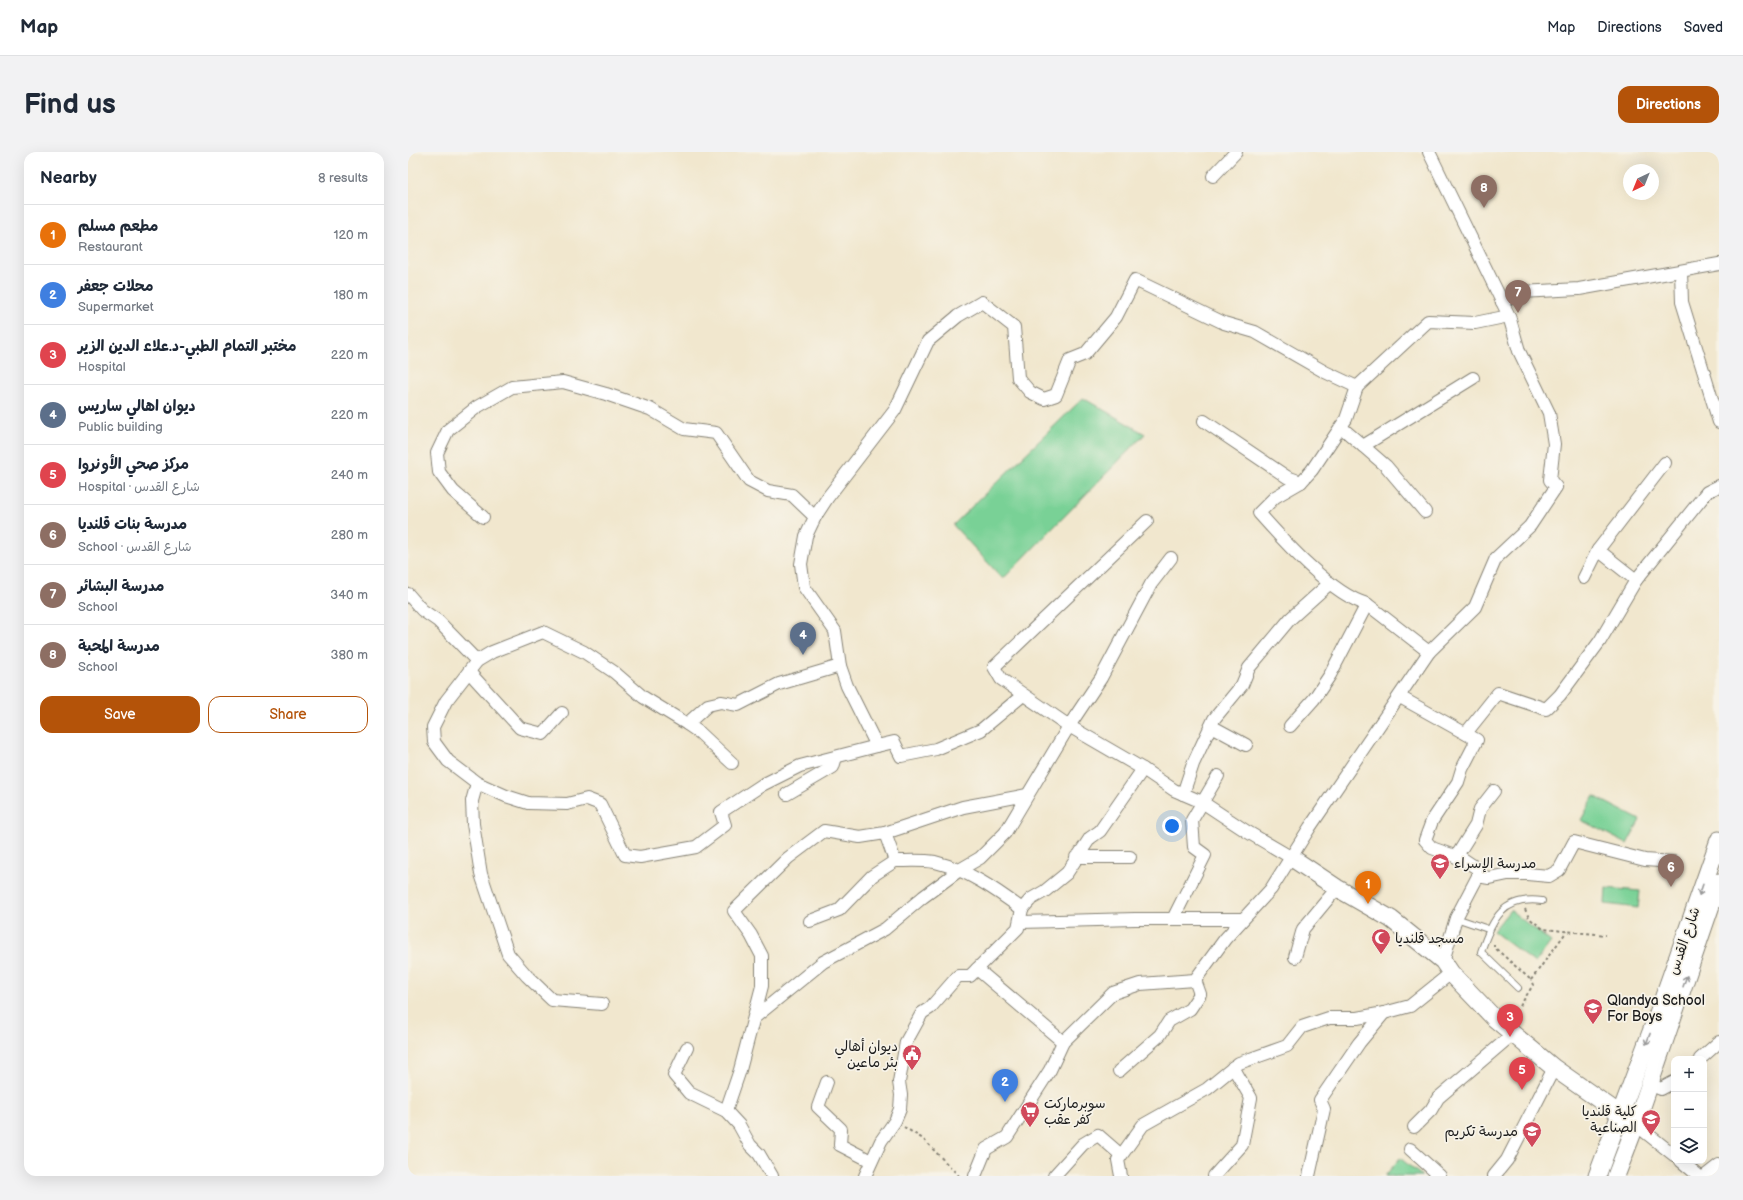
<!DOCTYPE html>
<meta charset="utf-8">
<style>
:root{--surface:#fff;--page:#f2f2f3;--text:#1f2937;--muted:#747a83;--line:#e0e1e3;--accent:#b45309}
body{margin:0;font-family:"Balsamiq Sans","Playpen Sans Arabic",sans-serif;background:var(--page);color:var(--text)}
.controls{position:absolute;right:12px;bottom:12px;display:grid;overflow:hidden;border-radius:8px;box-shadow:0 4px 16px #0002}
.controls button{width:36px;height:36px;display:grid;place-items:center;padding:0;border:0;border-bottom:1px solid var(--line);background:var(--surface);color:var(--text);font:20px sans-serif}
.compass{position:absolute;left:1215px;top:12px;width:36px;height:36px;border-radius:50%;background:var(--surface);box-shadow:0 4px 16px #0002;rotate:223deg}
.you{position:absolute;left:764px;top:674px;width:14px;height:14px;margin:-10px;border:3px solid #fff;border-radius:50%;background:#1a73e8;box-shadow:0 0 0 6px #1a73e833}
.badge{display:grid;place-items:center;width:26px;height:26px;border-radius:50%;background:var(--accent);color:#fff;font-size:13px;font-weight:700}
.pin{position:absolute;translate:-50% -33px;filter:drop-shadow(0 1px 2px #0008)}
.pin::after{content:'';position:absolute;top:21px;width:14px;height:12px;background:inherit;clip-path:polygon(0 0,100% 0,50% 100%)}
.list{margin:0;padding:0;list-style:none}
h2{display:flex;justify-content:space-between;align-items:center;height:52px;margin:0;padding:0 16px;font-size:17px}
h2 small{font-size:13px;font-weight:400;color:var(--muted)}
.list li{display:grid;grid-template-columns:26px 1fr auto;gap:12px;align-items:center;box-sizing:border-box;height:60px;padding:0 16px;border-top:1px solid var(--line)}
.list b{display:block;font-size:15px;white-space:nowrap}
.list p{margin:0;font-size:13px;white-space:nowrap;color:var(--muted)}
.list em{font-size:13px;font-style:normal;color:var(--muted)}
.actions{display:flex;gap:8px;padding:12px 16px}
.actions a{flex:1;padding:9px 0;border:1px solid var(--accent);border-radius:12px;text-align:center;font-size:14px;color:var(--accent)}
.actions .main{background:var(--accent);color:#fff}
.icon{flex:none;width:22px;height:22px;fill:none;stroke:currentColor;stroke-width:2;stroke-linecap:round;stroke-linejoin:round}
.map{position:relative;flex:none;width:1311px;height:1024px;overflow:hidden;border-radius:12px}
header{display:flex;align-items:center;gap:24px;box-sizing:border-box;height:56px;padding:0 20px;background:var(--surface);border-bottom:1px solid var(--line)}
header strong{font-size:19px}
nav{display:flex;gap:22px;margin-inline-start:auto;font-size:14px}
.intro{display:flex;align-items:center;justify-content:space-between;box-sizing:border-box;height:96px;padding:0 24px}
h1{margin:0;font-size:28px}
.button{padding:10px 18px;border-radius:12px;background:var(--accent);color:#fff;font-size:14px;font-weight:700}
main{display:flex;gap:24px;padding:0 24px}
aside{flex:1;background:var(--surface);border-radius:12px;box-shadow:0 4px 16px #0002}
.map>svg:first-child{display:block}
.green{fill:#79d196;stroke:#4a7659}
.lines{fill:none;stroke-linecap:round;stroke-linejoin:round}
.lane-casing{stroke:#868275;stroke-width:8}
.street-casing{stroke:#868275;stroke-width:14}
.secondary-casing{stroke:#868275;stroke-width:19}
.path{stroke:#868275;stroke-width:2;stroke-dasharray:3 3;stroke-linecap:butt}
.lane{stroke:#fff;stroke-width:6}
.street{stroke:#fff;stroke-width:12}
.secondary{stroke:#fff;stroke-width:17}
.oneway{stroke:#999}
.labels{text-anchor:middle;dominant-baseline:central;stroke-width:3.5;stroke-linejoin:round;paint-order:stroke}
.poi-label{font-size:14px;fill:#1c1c1c;stroke:#f7f3e8;text-anchor:start}
.street-label{font-size:14px;fill:#1c1c1c;stroke:#f7f3e8}
</style>
<header>
<strong>Map</strong>
<nav><a>Map</a><a>Directions</a><a>Saved</a></nav>
</header>
<div class="intro"><h1>Find us</h1><a class="button">Directions</a></div>
<main>
<aside>
<h2>Nearby<small>8 results</small></h2>
<ul class="list">
<li><span class="badge" style="background:#e8710a">1</span><div><b>مطعم مسلم</b><p>Restaurant</p></div><em>120 m</em></li>
<li><span class="badge" style="background:#3f7fe0">2</span><div><b>محلات جعفر</b><p>Supermarket</p></div><em>180 m</em></li>
<li><span class="badge" style="background:#e0444e">3</span><div><b>مختبر التمام الطبي-د.علاء الدين الزير</b><p>Hospital</p></div><em>220 m</em></li>
<li><span class="badge" style="background:#5c6f8a">4</span><div><b>ديوان اهالي ساريس</b><p>Public building</p></div><em>220 m</em></li>
<li><span class="badge" style="background:#e0444e">5</span><div><b>مركز صحي الأونروا</b><p>Hospital · شارع القدس</p></div><em>240 m</em></li>
<li><span class="badge" style="background:#8d6e63">6</span><div><b>مدرسة بنات قلنديا</b><p>School · شارع القدس</p></div><em>280 m</em></li>
<li><span class="badge" style="background:#8d6e63">7</span><div><b>مدرسة البشائر</b><p>School</p></div><em>340 m</em></li>
<li><span class="badge" style="background:#8d6e63">8</span><div><b>مدرسة المحبة</b><p>School</p></div><em>380 m</em></li>
</ul>
<div class="actions"><a class="main">Save</a><a>Share</a></div>
</aside>
<div class="map">
<svg width="1311" height="1024" viewBox="0 0 1311 1024">
<rect width="100%" height="100%" fill="#f7f3e8"/>
<filter id="ink" filterUnits="userSpaceOnUse"><feTurbulence type="fractalNoise" baseFrequency=".025" numOctaves="2"/><feDisplacementMap in="SourceGraphic" scale="8" xChannelSelector="R" yChannelSelector="G"/><feConvolveMatrix kernelMatrix="1 2 1 2 8 2 1 2 1" color-interpolation-filters="sRGB"/></filter>
<filter id="wash" filterUnits="userSpaceOnUse"><feTurbulence type="fractalNoise" baseFrequency=".012" numOctaves="4" result="noise"/><feDisplacementMap in="SourceGraphic" scale="16" xChannelSelector="R" yChannelSelector="G"/><feGaussianBlur stdDeviation="0.9" result="paint"/><feColorMatrix in="noise" values="0 0 0 0 0 0 0 0 0 0 0 0 0 0 0 0 0 1.4 0 .05"/><feComposite in="paint" operator="in"/></filter>
<g filter="url(#wash)">
<rect width="100%" height="100%" fill="#f1e7ce"/>
<g class="green">
<path d="M675 246 737 282 595 427 545 373Z"/>
<path d="M1186 644 1232 668 1219 692 1173 668Z"/>
<path d="M1198 736 1232 739 1230 756 1197 752Z"/>
<path d="M1102 758 1143 790 1127 811 1085 779Z"/>
<path d="M992 1006 1014 1024H977Z"/>
</g>
</g>
<g filter="url(#ink)">
<g class="lines">
<defs>
<g id="lane">
<path d="M1048 766 1080 777"/>
<path d="M1110 836 1073 800C1084 767 1095 744 1134 749"/>
</g>
<g id="street">
<path d="M805 24 828 0"/>
<path d="M1273 119 1274 150 1311 270"/>
<path d="M1094 150 1113 140 1171 137 1311 112"/>
<path d="M949 235 938 267 904 318 893 330 867 345 851 361C875 388 924 443 959 452L1021 500"/>
<path d="M796 269 879 325 893 330"/>
<path d="M933 275 978 314 1017 360"/>
<path d="M955 294 1065 226"/>
<path d="M75 365 45 339 31 320 29 301 40 278 69 255 104 235 155 230 198 242 242 257 276 277 308 281 341 329 360 339 384 343 407 365 398 384 393 412 396 435 427 479 432 514 439 534 469 594 486 590 493 604 528 597 573 578 615 543"/>
<path d="M407 365 420 345 487 258 520 189 550 164 574 150 606 175 610 226 622 240 636 247 648 243 662 208 677 202 708 165 727 128 816 171 847 180 917 220 949 235 1020 169 1067 171 1101 164"/>
<path d="M739 369 586 515 593 527 661 574 735 617 766 638 794 650 838 679 884 706"/>
<path d="M1190 398 1228 428"/>
<path d="M1176 426 1190 398 1257 311"/>
<path d="M0 442 14 458 30 469 69 509"/>
<path d="M432 514 371 532 330 553 313 550 300 553 279 572 235 545 206 520 176 500 135 480 84 500 69 509 38 549 25 575 26 590 40 609 69 631 98 644 120 651 159 652 179 647 192 652 217 703 232 705 288 695 317 673 313 660 354 633 392 614 469 594"/>
<path d="M61 520 112 576 135 582 154 561"/>
<path d="M992 545 1069 588 1054 617 1050 630 1024 669 1017 688 1024 696 1055 707 1070 717V724"/>
<path d="M279 572 292 581 324 611"/>
<path d="M803 574 838 593"/>
<path d="M882 574 906 547 922 523 959 452"/>
<path d="M1058 581 1090 541 1138 557 1152 543 1192 489 1228 428 1299 340 1311 334"/>
<path d="M69 631 64 649 65 672 73 722 100 802 119 824 144 848 194 852"/>
<path d="M379 642 425 615 428 605"/>
<path d="M775 642 785 612 806 567 834 533 841 516 882 467 922 431"/>
<path d="M477 681 487 709C500 709 515 708 527 710 560 718 588 738 614 757"/>
<path d="M668 705H722"/>
<path d="M1048 705 1068 673 1072 657 1086 639"/>
<path d="M765 767 797 703 786 695 784 668 810 624"/>
<path d="M402 769 431 758 464 724 487 709"/>
<path d="M613 770 727 767H835"/>
<path d="M887 805 895 777 929 736"/>
<path d="M1035 809 1048 766 1070 724 1081 726 1100 722H1119L1141 724 1151 718 1166 690 1237 708 1266 710"/>
<path d="M569 817 655 890"/>
<path d="M347 865 415 810 477 777 515 745 553 717 572 706 597 681 661 574 693 526 743 432 763 406"/>
<path d="M279 896 266 923 281 941 318 959 331 973 342 993 351 1002 364 1024"/>
<path d="M1292 907 1311 890"/>
<path d="M711 919 752 883 761 869 782 857 792 842 787 828"/>
<path d="M419 930 410 955 433 977 432 993 463 1009"/>
<path d="M1241 932 1253 937 1266 930"/>
<path d="M318 959 332 918 354 834V804L343 783 326 759 380 706 416 679 452 685 477 681 555 655 619 643"/>
<path d="M1222 968 1266 1003"/>
<path d="M1006 975 1023 958 1030 946 1105 882"/>
<path d="M1002 997 1032 1024"/>
<path d="M1273 1009 1291 1024"/>
<path d="M457 1024 473 989 487 969 492 957 493 943 491 930 498 890 514 861 522 856 550 824H562L610 776 614 757 623 747 637 739 659 721 682 686 692 679 735 617"/>
<path d="M567 1024 578 997 599 985 642 918 655 890 705 841 732 832 787 828 817 787 863 737 902 675 1021 500 1067 455 1088 406 1122 374 1148 335 1142 328 1146 292 1141 261 1111 199 1101 164 1021 0"/>
<path d="M646 1024 675 992 690 983 713 1003"/>
<path d="M713 1024 710 1008 735 973 799 937 831 911 879 894 894 875 921 866H949L976 861"/>
<path d="M806 1024 834 993 843 946 825 915"/>
<path d="M901 1024 916 957 912 948 951 891 976 861 1002 854 1043 821"/>
<path d="M1086 1024 1099 1008 1146 916"/>
<path d="M1297 1024 1311 1013"/>
</g>
<g id="secondary">
<path d="M884 706 929 736 983 767 1035 809 1043 821 1087 867 1146 916 1213 963"/>
<path d="M1189 1024 1249 864 1311 688"/>
<path d="M1208 1024 1228 972 1311 730"/>
</g>
</defs>
<use href="#lane" class="lane-casing"/>
<use href="#street" class="street-casing"/>
<use href="#secondary" class="secondary-casing"/>
<g class="path">
<path d="M1117 757 1121 766 1135 777 1198 783"/>
<path d="M1086 792V795L1123 828"/>
<path d="M1112 854 1125 833 1123 828 1159 779"/>
<path d="M496 975 515 987 551 1024"/>
</g>
<use href="#lane" class="lane"/>
<use href="#street" class="street"/>
<use href="#secondary" class="secondary"/>
</g>
<defs><path id="oneway-shaft" d="M-6 0H5M1.5-3L5.5 0L1.5 3" fill="none" stroke-width="1.6" stroke-linecap="round" stroke-linejoin="round"/></defs>
<g class="oneway">
<use href="#oneway-shaft" transform="translate(1293 738) rotate(109)"/>
<use href="#oneway-shaft" transform="translate(1277 829) rotate(-71)"/>
<use href="#oneway-shaft" transform="translate(1240 887) rotate(111)"/>
</g>
</g>
<defs>
<symbol id="school-pin" viewBox="-11 -11 22 30"><path d="M0 17L-7.5 6A9.5 9.5 0 1 1 7.5 6Z" fill="#d1495b" stroke="#f7f3e8"/><path d="M0-5L7-2L0 1L-7-2ZM-4 1L0 2.5L4 1V4Q0 6-4 4Z" fill="#fff"/></symbol>
<symbol id="mosque-pin" viewBox="-11 -11 22 30"><path d="M0 17L-7.5 6A9.5 9.5 0 1 1 7.5 6Z" fill="#d1495b" stroke="#f7f3e8"/><path d="M3.5-4.9A6 6 0 1 0 3.5 4.9A5 5 0 1 1 3.5-4.9Z" fill="#fff"/></symbol>
<symbol id="civic-pin" viewBox="-11 -11 22 30"><path d="M0 17L-7.5 6A9.5 9.5 0 1 1 7.5 6Z" fill="#d1495b" stroke="#f7f3e8"/><path d="M-.6-6.5H3V-4.5H.6V-3L4-1V1h2V6H-6V1h2V-1L-.6-3ZM-1.2 2.5V6h2.4V2.5Z" fill="#fff"/></symbol>
<symbol id="supermarket-pin" viewBox="-11 -11 22 30"><path d="M0 17L-7.5 6A9.5 9.5 0 1 1 7.5 6Z" fill="#d1495b" stroke="#f7f3e8"/><path d="M-6-5.5h2.5l.6 2H6L4.5 2H-2.5L-4.4-4H-6ZM-1.5 3.2a1.3 1.3 0 1 0 .1 0ZM3 3.2a1.3 1.3 0 1 0 .1 0Z" fill="#fff"/></symbol>
<symbol id="university-pin" viewBox="-11 -11 22 30"><path d="M0 17L-7.5 6A9.5 9.5 0 1 1 7.5 6Z" fill="#d1495b" stroke="#f7f3e8"/><path d="M0-5L7-2L0 1L-7-2ZM-4 1L0 2.5L4 1V4Q0 6-4 4Z" fill="#fff"/></symbol>
</defs>
<g fill-rule="evenodd">
<use href="#school-pin" x="1021" y="700" width="22" height="30"/>
<use href="#mosque-pin" x="962" y="775" width="22" height="30"/>
<use href="#school-pin" x="1174" y="845" width="22" height="30"/>
<use href="#civic-pin" x="493" y="891" width="22" height="30"/>
<use href="#supermarket-pin" x="611" y="948" width="22" height="30"/>
<use href="#university-pin" x="1232" y="956" width="22" height="30"/>
<use href="#school-pin" x="1113" y="968" width="22" height="30"/>
</g>
<g class="labels">
<g class="poi-label">
<text x="1046" y="711">مدرسة الإسراء</text>
<text x="987" y="786">مسجد قلنديا</text>
<text x="1199" y="848">Qlandya School<tspan x="1199" dy="16">For Boys</tspan></text>
<text x="490" y="894" text-anchor="end">ديوان أهالي<tspan x="490" dy="16">بئر ماعين</tspan></text>
<text x="636" y="951">سوبرماركت<tspan x="636" dy="16">كفر عقب</tspan></text>
<text x="1229" y="959" text-anchor="end">كلية قلنديا<tspan x="1229" dy="16">الصناعية</tspan></text>
<text x="1110" y="979" text-anchor="end">مدرسة تكريم</text>
</g>
<g class="street-label">
<text transform="translate(1276 789) rotate(-71)">شارع القدس</text>
</g>
</g>
</svg>
<div class="controls">
<button>+</button>
<button>−</button>
<button><svg class="icon" aria-label="layers" viewBox="0 0 24 24"><path d="M12 4l9 5-9 5-9-5zM3 14l9 5 9-5"/></svg></button>
</div>
<svg class="compass" viewBox="-18 -18 36 36"><path d="M0-13l5 13h-10z" fill="#e53935"/><path d="M0 13l5-13h-10z" fill="#747a83"/></svg>
<div class="you"></div>
<div class="pin badge" style="left:960px;top:752px;background:#e8710a">1</div>
<div class="pin badge" style="left:597px;top:950px;background:#3f7fe0">2</div>
<div class="pin badge" style="left:1102px;top:885px;background:#e0444e">3</div>
<div class="pin badge" style="left:395px;top:503px;background:#5c6f8a">4</div>
<div class="pin badge" style="left:1114px;top:938px;background:#e0444e">5</div>
<div class="pin badge" style="left:1263px;top:735px;background:#8d6e63">6</div>
<div class="pin badge" style="left:1110px;top:161px;background:#8d6e63">7</div>
<div class="pin badge" style="left:1076px;top:56px;background:#8d6e63">8</div>
</div>
</main>
